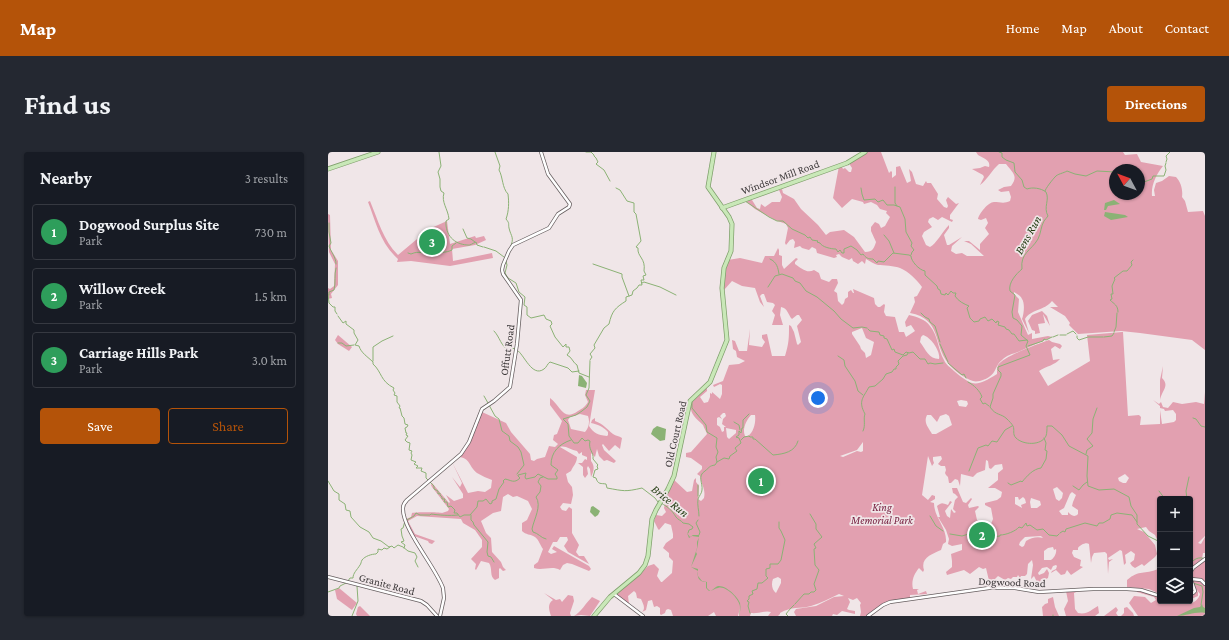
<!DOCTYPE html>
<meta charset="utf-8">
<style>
:root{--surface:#171b24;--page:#242831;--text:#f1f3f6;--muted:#9ea1a6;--line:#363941;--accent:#b45309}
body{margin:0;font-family:"Crimson Pro",serif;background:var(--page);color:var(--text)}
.controls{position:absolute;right:12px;bottom:12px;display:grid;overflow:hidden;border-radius:4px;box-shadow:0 1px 3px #0004}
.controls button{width:36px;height:36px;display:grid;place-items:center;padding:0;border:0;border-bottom:1px solid var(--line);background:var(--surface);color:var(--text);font:20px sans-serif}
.compass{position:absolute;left:781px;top:12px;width:36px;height:36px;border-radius:50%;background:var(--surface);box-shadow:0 1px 3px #0004;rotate:311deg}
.you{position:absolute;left:490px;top:246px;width:14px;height:14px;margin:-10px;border:3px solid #fff;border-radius:50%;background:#1a73e8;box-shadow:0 0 0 6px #1a73e833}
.badge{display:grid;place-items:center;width:26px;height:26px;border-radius:50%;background:var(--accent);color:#fff;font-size:13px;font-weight:700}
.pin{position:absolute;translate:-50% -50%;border:2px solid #fff;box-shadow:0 1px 4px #0006}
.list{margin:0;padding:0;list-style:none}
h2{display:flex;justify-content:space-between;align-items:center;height:52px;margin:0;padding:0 16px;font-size:17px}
h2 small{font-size:13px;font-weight:400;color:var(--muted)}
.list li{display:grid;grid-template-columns:26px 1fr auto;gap:12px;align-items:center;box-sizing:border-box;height:56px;margin:0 8px 8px;padding:0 8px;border:1px solid var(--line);border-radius:4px}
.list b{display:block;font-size:15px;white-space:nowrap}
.list p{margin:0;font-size:13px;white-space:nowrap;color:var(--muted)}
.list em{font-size:13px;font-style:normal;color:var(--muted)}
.actions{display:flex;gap:8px;padding:12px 16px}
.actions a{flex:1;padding:9px 0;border:1px solid var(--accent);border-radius:4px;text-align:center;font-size:14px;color:var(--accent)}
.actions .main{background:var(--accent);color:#fff}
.icon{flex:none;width:22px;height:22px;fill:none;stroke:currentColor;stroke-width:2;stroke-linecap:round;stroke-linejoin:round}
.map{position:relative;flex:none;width:877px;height:464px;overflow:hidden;border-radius:4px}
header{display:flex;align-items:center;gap:24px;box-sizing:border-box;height:56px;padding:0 20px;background:var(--accent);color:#fff}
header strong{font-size:19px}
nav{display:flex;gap:22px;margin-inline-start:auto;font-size:14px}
.intro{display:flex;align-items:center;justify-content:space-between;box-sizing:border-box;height:96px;padding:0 24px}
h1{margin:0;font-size:28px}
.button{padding:10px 18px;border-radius:4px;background:var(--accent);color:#fff;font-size:14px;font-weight:700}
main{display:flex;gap:24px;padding:0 24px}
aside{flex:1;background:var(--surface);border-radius:4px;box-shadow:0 1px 3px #0004}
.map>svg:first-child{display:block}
.green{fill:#e2a0b0;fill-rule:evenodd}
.water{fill:#8bb275}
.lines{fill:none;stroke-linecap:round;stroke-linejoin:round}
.stream{stroke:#8bb275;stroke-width:1}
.minor-casing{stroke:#665e5f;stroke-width:4}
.major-casing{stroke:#80a06d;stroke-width:5}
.minor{stroke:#fff;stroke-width:2.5}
.major{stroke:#c9e8b8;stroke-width:3.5}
.labels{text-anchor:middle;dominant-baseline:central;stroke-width:3.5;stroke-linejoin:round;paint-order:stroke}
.street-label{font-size:11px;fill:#3b3738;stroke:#f0e6e8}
.park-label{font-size:11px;font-style:italic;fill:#731a3b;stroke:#f0e6e8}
.water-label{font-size:12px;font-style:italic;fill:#1f390e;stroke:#f0e6e8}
</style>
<header>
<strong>Map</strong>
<nav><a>Home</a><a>Map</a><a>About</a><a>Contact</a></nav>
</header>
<div class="intro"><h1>Find us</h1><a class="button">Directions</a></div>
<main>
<aside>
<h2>Nearby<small>3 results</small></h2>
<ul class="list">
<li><span class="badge" style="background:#2e9e5b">1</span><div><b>Dogwood Surplus Site</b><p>Park</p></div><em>730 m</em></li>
<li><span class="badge" style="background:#2e9e5b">2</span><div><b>Willow Creek</b><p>Park</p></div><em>1.5 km</em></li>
<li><span class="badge" style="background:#2e9e5b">3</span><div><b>Carriage Hills Park</b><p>Park</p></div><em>3.0 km</em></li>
</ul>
<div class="actions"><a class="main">Save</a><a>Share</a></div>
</aside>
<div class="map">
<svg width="877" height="464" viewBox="0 0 877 464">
<rect width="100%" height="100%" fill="#f0e6e8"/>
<g class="green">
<path d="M539 0H553L561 21 563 19 564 20V26L568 23V15L572 14 579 31 583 29 581 17 584 20 588 32 595 34 598 29 599 31H603L610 42 609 47 616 55 619 56 620 54 618 48 620 45 628 52 631 51 622 63V67L625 68 624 70 614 65 610 68 605 65 601 67 600 70 604 75 596 80 594 84 598 93 602 95C608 92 615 79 621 73V76L616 83 619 93H621L634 85 624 94 623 99 628 102 634 101 639 104H656L643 92 636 89H641L652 98V92L661 82 657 76 660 71 658 66 653 68 650 67C651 62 660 50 666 50 672 50 676 52 682 49L683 45 681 39 673 40 670 38 676 35 683 34C691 24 684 20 678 12H671C664 18 659 28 652 33L656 25 655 23 644 17 652 16 657 14 661 15C663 8 655 6 650 3L648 0H795L797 3 809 2 813 10 835 14C828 23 823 33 824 44H827L826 38 828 31 834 29 841 24 848 25C853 30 855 38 854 45L857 49 860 60 875 59 877 64V198L864 188 812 181 793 179 750 182 741 173 742 171 737 164 722 155H730L724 149C716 159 703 157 697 167L701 181 694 167C696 162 697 151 694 147 693 144 689 142 686 140V142L691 147 690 160 700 183 704 181V187L720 184 724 185C712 190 701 195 690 200 684 202 679 203 674 208 669 212 669 215 666 220 663 226 650 231 645 229 636 226 625 218 620 211 605 192 614 167 582 161L587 150 586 145 589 144 594 135C589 128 580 119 572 116 567 114 555 113 550 113 546 112 542 109 538 107L537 112 534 109 530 112 525 109 524 106 521 108 514 105 511 102 508 103 509 105 506 106 489 101 488 97 484 95 481 98 474 96 472 94 466 96 467 90 465 87 462 88 458 93 457 91 460 76 458 72 447 68 427 57 419 50 420 47 424 48 429 56 432 57 433 52 437 55 444 50H452L454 45 451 38 454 37 455 41 466 47 473 57 490 73 498 83 502 80 516 78 526 85 537 100C545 100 546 96 548 90L543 79V75L547 70 551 72 553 76 557 74 562 65 558 61 559 59 552 57 549 53 543 50 536 52 535 50 524 47 514 56 505 46 511 14 514 15 515 17 517 16 521 20H523L524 16 522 13V11ZM787 18H811V42H787Z"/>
<path d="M42 49C50 68 55 88 70 103L101 77 119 69 122 92 147 84 148 86 156 84 158 88 147 93 124 97 125 109 164 101 165 106 122 114 83 109 69 110 70 107C52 91 48 70 40 50Z"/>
<path d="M0 62 2 63 3 98 10 109V133L3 142 4 146 0 147V136L2 137 6 134 7 112 1 100Z"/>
<path d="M450 96 451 98V103L454 104V113L456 117 468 106 470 107 467 110V112C473 116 479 122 486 118L491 121 493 127 501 130 504 127H509L510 131 506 139 509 141 510 149 514 153 516 151 517 147 520 145V140L523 138 525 141H526L525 137 546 146 547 152 550 155H552L556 152 557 153 556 160 558 164 567 165 571 180H576L578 185 587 179 583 173 578 175 577 170 581 163C589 165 597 167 602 174 610 183 610 198 616 208 618 213 622 215 626 219 645 235 648 235 669 222 669 219 669 216 670 213 676 204 710 192 721 188L724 190 732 192 734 194 732 197 727 194 723 197 725 208 732 207C727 213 719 214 711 219L720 234 762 209 759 183 794 180H795L800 264 811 263 813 265 812 273 832 272V258L834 272 846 270 848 268V262L845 258 837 259 836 257 832 256V254L825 248 831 252 833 250 835 255 840 256 845 250 854 252 868 250 876 252 877 240V384L870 391 873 392 877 385V401H875L874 407 863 416 862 414V347H832V393L827 383 821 379 818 375 809 377 816 380 827 393 829 402 827 405 816 414 814 412 807 416 804 414 802 411 806 408 807 402 803 399 797 403 798 411 796 413 794 399 792 398 780 406 781 408 785 407 781 410 780 422 779 402 777 400 766 401 764 405 763 411 761 392C758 390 752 393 750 396V398H745L744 401 746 405 753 408 752 414 755 415 743 423 739 418 737 422 733 423 728 418 723 421 724 419 728 417 729 414 728 413 725 414 723 418 719 415 714 416 710 421 711 423 716 421 719 417 721 421 720 426 716 428 713 427 712 430H709L706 424 703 427 705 413 704 408 700 412 699 422 697 424H693L692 426 690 423 689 425H685L683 427 680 426 677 428 670 424 666 428 667 433 665 435 662 433 658 416 655 417 651 415 642 422 636 418 619 423 618 420 624 415V409L623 402 634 398V392L624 394 620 392 621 387 618 378 610 365H612L609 354C614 350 614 351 620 353L622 349 624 350 617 359 619 364 622 366 623 357 626 361 628 360 625 357 627 348 630 345 627 342 625 341 624 336H629L635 350 638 351 643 346 644 347 640 353 641 356 650 354 651 355 647 359 649 368 655 372H663L665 367 663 356 657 353V351L669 348 673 345 674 340 667 336H660L670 328V321L675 317 674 312 667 313 663 317 661 316 660 309 658 308 657 318 649 321 645 325 633 322 632 334 630 328 627 327 623 331H621L620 325 618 323 617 321 618 318 617 314H613L610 312 614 307 613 304 605 305V308L606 311 604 314 600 304 594 343 600 348 604 343 607 344V347L602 350 606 351C606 366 619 375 618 390L615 392 613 398C604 402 592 406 596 418L595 420 591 416C586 422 583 429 585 437H591L589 438 590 442 598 439 599 442 582 443V446L558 450 539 464H532L533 460 532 453 533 451 529 446 525 448 520 446 522 450 519 457 521 458 527 459V462L514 459 509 463 505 462 504 464H468L466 460 468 457 488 454 506 445 516 444 511 442C502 446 493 451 483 454 471 457 464 454 452 461V462L450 464H440L443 460C437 458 430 462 423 461L422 464H411L412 456 410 464H388L386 460 380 464H345L343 458 340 457 338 458 337 461 333 463 332 462V456L329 454 326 455 324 448 320 449 318 458 314 460C318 456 315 452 313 447L309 446 308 441 306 439 300 444 301 452 288 442 314 420 320 414 326 412 331 417 329 424 333 430H334L344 421 345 409 341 405V401L335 396 338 391 345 386V382L343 373 337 371 331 378 330 377 326 369 328 363 334 364 338 360 336 356 337 351 344 350 343 348 334 350 345 327 359 340 364 339 366 328 368 326V330L371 334 370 347 373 349 376 346C378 337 373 332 372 324L369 322 374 317V314L363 306 358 305V301L363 300 379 282C378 279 376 276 375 273 372 270 368 267 366 264 357 252 369 242 379 236V239L372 245 376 251 380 250 382 245V241L384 242V240L392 247 394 242V233L392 232 386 235 385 233 395 229 401 213 411 212 417 209 409 205 408 199 405 197 404 188 407 189 411 199H419L422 177 421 193 434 195 437 190 434 186V183L439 182 444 204H457C461 191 461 186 461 173L463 174 466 180 469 192 470 193 473 190 469 174 474 168 471 163H469L464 167C460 163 460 156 453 155L452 163 455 173H444L447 163 444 159 447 153 445 151 439 150 436 142H434L432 144 436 155 432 150 427 136 414 134 404 129 396 138V120L400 108 412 106 434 111 437 104H446ZM534 176 538 186 546 190 543 203 538 206 537 201 533 197 532 194 524 182V180ZM595 183C603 185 613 200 611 207 601 207 598 198 592 190L593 185ZM633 248 639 249 640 252 638 255 631 254 629 249ZM395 261H397L398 264 395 267 394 272 398 275H396V279L394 280 392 275 389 273V266L391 265 394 267 392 264ZM618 262 621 264 624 273 608 282H604C601 276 595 271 599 263H603L609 270 612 264ZM423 263H427C428 270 426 280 420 284H417C414 277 418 269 423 263ZM398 276 408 278V281L401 287 399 285ZM535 290V299L533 300 529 299 515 305 512 304 529 298ZM797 322 801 326 798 331H795L791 329 790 326ZM729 335 735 341 734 346 731 349 728 347 725 337ZM744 340 748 343 745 350 744 354 750 358V362C746 366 743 363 740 360V363H734L731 359 736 356 742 342ZM687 345H690L691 348 695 345 697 347 698 351 693 353 694 356 687 352ZM703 346 712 349 713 353 709 356H703L702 350ZM713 384 715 386C709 384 703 386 698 389L696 394 694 395 691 393 692 390 697 385ZM725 395 726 398 728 397C729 401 726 406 723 408H716V399L720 396ZM450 425 453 427V431L448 441C444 438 443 432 445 427Z"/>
<path d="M714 159 719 164 722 174 715 162 717 171 710 172 712 181 707 182V179L704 178 700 169 704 163Z"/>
<path d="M10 183 24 195 21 199 10 192 7 188Z"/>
<path d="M835 214 834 226C842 234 834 238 832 248V228Z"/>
<path d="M258 238H267L261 274C266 281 269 283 279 284L280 283V280C276 275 269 272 263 271L264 268 267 266V269C275 272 279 277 285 282 288 284 291 284 294 286L292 297 287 293 281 299 275 292 274 293 276 298 288 309 286 311 279 308 276 309 271 304 269 297 267 305 263 301V309C267 314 266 319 263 325L262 317 260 314 259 316 260 322 257 326 255 323V315L250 311H254L257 307 259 308V305L254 303V300L251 302 249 299C243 298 237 293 232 295L249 305C249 311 245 314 243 319L238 322 240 330 244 335 245 343 243 352 235 351 232 355 234 358 238 359 241 355 244 357V381L251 393 248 400 251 404H256L261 412 240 400 236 394 240 388 239 385H232L229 390H225L220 400 223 402 229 400 224 397 226 394 261 414 263 417 261 419 244 412 239 411 235 413 232 418C224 413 215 419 206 416V413L210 410 215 397C212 393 211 388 207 385 202 382 198 383 194 379V371L199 368 204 357 200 349 189 344 185 345 180 342 175 345 173 359 165 361 153 369 158 381 163 386 164 400 173 410 175 415 178 418 175 419 172 416 171 417V426L167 428C161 424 165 417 161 411L153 409 148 418 147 417 148 412 143 407 154 395V388L147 378 135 371 133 367 89 364 80 369 87 382 107 389 104 392 101 391 100 389 86 384 78 367 83 365 84 361C87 360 111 360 114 361L120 359 121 357 104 335 103 333 104 331 121 351 122 350 118 343 126 349 135 346V342L124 325 132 335 134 331 124 310 140 341 150 339 157 340 163 336 164 328C159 326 154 324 149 321 141 315 142 305 130 305L139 295 154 260 178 271 183 280 202 302 203 308 206 309 209 307 217 305 221 294 227 295 230 292 225 288 226 283 229 282 234 269 222 253V246C233 254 235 270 250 259 255 256 257 255 260 250L257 243ZM252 262 260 264C262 269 261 276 257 280L243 277 240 268 242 265Z"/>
<path d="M832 400V438L830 441 821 437 799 435V428C812 417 816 423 830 417L832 413 830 410 832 407 830 403Z"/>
<path d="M877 407V463L873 464H810L801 451 806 444 817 445 823 451 828 448 826 445 809 440V438L832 444V449H862V439L865 441 866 436 870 440V444L863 447 864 450 861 452C866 451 871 447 872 442L865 433 862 421Z"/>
<path d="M11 436 29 451 24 458 9 447 7 438Z"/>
<path d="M738 439H751L746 441 747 457 750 461C759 463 763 458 770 454L771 461 767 464H738L736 457 740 449Z"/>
<path d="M216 441 228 448 232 447 234 450 240 443 245 444 246 449 242 461 243 464H223C221 458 219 452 225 448Z"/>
<path d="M264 445 272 449 262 464 253 463 246 464C252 461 258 451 264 445Z"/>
<path d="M725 445 727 455 731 464H715L714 455 717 452 720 451V447Z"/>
<path d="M32 454 42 464H29L28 462 30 455Z"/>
<path d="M788 455 790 458 788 461 790 464H776Z"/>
<path d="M799 455 805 461 806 464H793L796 461V456Z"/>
</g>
<g class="water">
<path d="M786 48 792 52 780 54 778 58H776L777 51Z"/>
<path d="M777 60 797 63 800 65 783 68 776 64Z"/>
<path d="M251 223 254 224 259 231 258 236 250 234Z"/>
<path d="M329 274 338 277 337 288 332 289 323 282 325 277Z"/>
<path d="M265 354 272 359 270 363 267 365 262 360 263 355Z"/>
<path d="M359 381 362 385 365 383H371V384C370 390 370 395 368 400L369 402 363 415 370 417V424L374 429 379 430V436L382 439C385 438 387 435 390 434 398 433 410 445 412 451 413 456 412 460 411 464 411 462 412 459 412 455 412 448 398 433 390 436 387 436 385 439 381 439L378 436V430C370 430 369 424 370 419L363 415 369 396V390L371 385 364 384 361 386Z"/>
<path d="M874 452 875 455 877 456V461C868 459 859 464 849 464L866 456 872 455Z"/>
</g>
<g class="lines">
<g class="stream">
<path d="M111 0 113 14 110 20 112 27V35L113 39 116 41C113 50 120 57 121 67L118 69C117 83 126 92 139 93 142 94 145 91 148 90L149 93 155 95"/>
<path d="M167 0 172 14 171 18C175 25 174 36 180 42 181 50 181 59 178 67 182 72 180 71 181 76 183 85 187 85 182 96"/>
<path d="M258 0H263L266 3V4L268 6 270 10 268 12 276 18 282 29"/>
<path d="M671 0 674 1V5L678 8 686 11 687 20 694 28 696 35 699 37C704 35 713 36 718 40 722 48 715 55 720 64 719 66 717 67 716 69 713 74 713 81 710 87 703 99 692 101 694 117 688 122 680 131 682 139L687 143 684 160 685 166 689 168 694 174 693 183 700 189 698 194 702 203 670 215V218L673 221V224L665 242V246L662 255C668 264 673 261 679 267 681 269 684 272 685 274 687 278 684 282 688 286 695 293 713 294 718 284 719 281 719 277 719 274H724L734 283 741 294 760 304 759 324 760 334 771 338 786 337 801 345 803 354 809 363V372L820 384 832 390"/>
<path d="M838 10 839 7 838 4 842 0"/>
<path d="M811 27 816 30 824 27 825 24H836L838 18 837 14 838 11"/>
<path d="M567 35V51L569 54"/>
<path d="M533 36 534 42 536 48 547 47 550 50 555 48 559 53H566L572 55 577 67 578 80 584 91 583 94 586 98 584 100 583 103"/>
<path d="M717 39C717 37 725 27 727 25 729 22 736 21 739 19L747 22 758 24 769 19 787 20"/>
<path d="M417 49 441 65 449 69H455L464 77 477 83 480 86 482 85 484 88 490 89 489 90 492 91C494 95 503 97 508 97L510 100 512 98 514 101H516V97L523 94 529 98 533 103 535 102C538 106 540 107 545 107L549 111 550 109 556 110 565 101 581 103 583 104C583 109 591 118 597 119V123L609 134 610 137 612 138 613 142 617 143 618 141 620 143 623 139 625 141H628L627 144C630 149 636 152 641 154L639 156 642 166 646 170 651 169 652 167 657 165 660 169 664 167 668 171 669 169 671 170 670 173 677 175 678 177 681 178 684 182H686L691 189 699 188"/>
<path d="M1 71V80L3 91 1 94C3 100 8 105 8 112"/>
<path d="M135 77 139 86 143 87 147 90"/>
<path d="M556 83 561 89 566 101"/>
<path d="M156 95 168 99 176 105"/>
<path d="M80 101 83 102C92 98 94 103 104 99 110 101 118 101 124 98V94L128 91"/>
<path d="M442 107C449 110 450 116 451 122"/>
<path d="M178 109 179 113 177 121 180 126 188 131 191 140 197 145 196 153 199 155V163L203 166 216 163 218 167 223 169 224 172 222 174 227 185 235 195 238 192V195H241L242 199 239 203C244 205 245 211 249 213L251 221 261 225"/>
<path d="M265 112 294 122V125L301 144"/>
<path d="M314 131 316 130 332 135 348 143"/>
<path d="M440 135 447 124 454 122 465 126 467 129 472 131 478 139 489 145 506 159 513 167 525 176 534 175 539 176"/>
<path d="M0 142 1 151 5 155H7V159L9 162"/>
<path d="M1 143V140L6 138C8 130 6 123 8 116"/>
<path d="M790 160C790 153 786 152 782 148L784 147 783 142H785L784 134 787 127 786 126 795 119H799L804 113 803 110 805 108"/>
<path d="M593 161 597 165 601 167 602 170 607 174 612 190"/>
<path d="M10 164 15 171 18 169V172L26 178V181L30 188 27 193 31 194C33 201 40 205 45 210V212C54 220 52 229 66 236L65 238 67 241 66 243 69 244V250L72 254 71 256H72L74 264 76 266 77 272 80 273 79 275 77 276 78 281H79L78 283 80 284 77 288 79 290 82 291 81 298 84 299 83 301 84 303 83 308 88 310 86 312 90 314 88 316H94L93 319 98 321V326L106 334V337L110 339V342L112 341V343L114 345V347H117L116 350H119L120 355 123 354 127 358 126 361H129L132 365 136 363H142L149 355 150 349H155L158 347 162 352 164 351V349L168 347 171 337 176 330 175 329 177 327C183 328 186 332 192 326L190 324V323L198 321 197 325 198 327 207 325 210 322 220 327H229V325L227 322 230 318 223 313C223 300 231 292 243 288"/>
<path d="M540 177 542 179 551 180 552 183 556 184V186L559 187 564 198 566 197 567 200 575 203 578 200 581 201 585 200 592 207H597L600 212 602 211 607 212 615 211"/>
<path d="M166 179C172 185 173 195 181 198L184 196 187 197"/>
<path d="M786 180 788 175 789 161"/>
<path d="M739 182 745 179 748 182"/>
<path d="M732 183H738"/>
<path d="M749 184V186L751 188 760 185H775"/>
<path d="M725 185 730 183"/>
<path d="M776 185 784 184 786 181"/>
<path d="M10 191H14L18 194 26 193"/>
<path d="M612 192 620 210"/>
<path d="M700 194 715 189 716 187 718 188 724 185"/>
<path d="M189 198C196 202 204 226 216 217 219 215 219 212 222 210L240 216 244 220 251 219"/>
<path d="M510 204 516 208 517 214 527 229 530 239 535 243"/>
<path d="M262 208 264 205 262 202 267 196 266 193 276 176 281 172C284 159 287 156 298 149V145L304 143 305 139 309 136 311 133H314L313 128H316L315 124 318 123 316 119C318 106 309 105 310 96L308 95 313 89 308 62 306 60V51L299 49 292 38 288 36"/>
<path d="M45 209V195L54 189 65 184"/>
<path d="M262 209 261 236 258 243 262 249 259 255 254 259 248 263 235 267 240 272 241 284 246 291H250L254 286 257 289 260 288 262 289C260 298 266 300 265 307L270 313 269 314 270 317 267 318 265 325 268 326C270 333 273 331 278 332L279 336C296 339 297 340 314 336L327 346 330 350"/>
<path d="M620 211 634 223 636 222 638 226"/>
<path d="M640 230C646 233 652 239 654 245L652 247 655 252 657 251 661 254"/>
<path d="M156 244 160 251"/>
<path d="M364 249V256L378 273 379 280 389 286 388 295 390 300 388 305 389 310 387 313C381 314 382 315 377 319 369 324 375 331 374 338 374 341 371 344 370 347 369 353 371 358 371 364"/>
<path d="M161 253 167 264 171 267 174 279 181 284 182 289 190 295 193 300 196 313 189 322"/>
<path d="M865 266 868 267 873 274 877 275"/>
<path d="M406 270 411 273 412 278"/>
<path d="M535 279C538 273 535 267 537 262 530 249 535 246 541 235L547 234 555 227 558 222 564 220 566 217H568V215L571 212 570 209 575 204 579 203 580 201"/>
<path d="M413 288 416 285 421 284 422 285H425V287H427L445 303C456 302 467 300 470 289"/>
<path d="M758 302 759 298 765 294 759 287 764 281 765 267 769 256"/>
<path d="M389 310 396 306 401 307 402 304 409 299 407 296 413 291 411 286 408 285 411 283V279L413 281 414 276H415V268L421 262"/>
<path d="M641 319 650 296 658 293 660 294 664 289 669 290 677 278 684 274"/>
<path d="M215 325 212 326 210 330 213 334 212 340 208 345C214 354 206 367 204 377L205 380C210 381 213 386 218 387"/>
<path d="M0 329 6 339 11 342V348L17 352 18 358 22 359 23 365 32 375 41 380 45 386 53 389 61 395 64 394 66 396 70 393 75 395 80 399 87 401 89 405 87 409 90 415"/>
<path d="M680 331 683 333 693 329 694 330C699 324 705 317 713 316L718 307 719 299 717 298 718 291 716 286"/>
<path d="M370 333V344"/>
<path d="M745 334 751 338 755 333 759 330"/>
<path d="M831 339 837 347"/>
<path d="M859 347 858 339 861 325"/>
<path d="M333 351C341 356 343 357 348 365 350 368 353 368 355 371L361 372 365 375 364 377 361 378 360 381"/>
<path d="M143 363V368L145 370 146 373 160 390 159 400 160 404 163 405 166 410"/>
<path d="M602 364 608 374 615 379"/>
<path d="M370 368 368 371 372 380 371 383"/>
<path d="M732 381 735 379 737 380 738 377 757 371 769 374 771 371H775L782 367 783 363 789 361 804 363 809 370"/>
<path d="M622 382 634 384 644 381C650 385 657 388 662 387 666 386 668 384 672 384V383C678 383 688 379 691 375L694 376 698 371 699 374 702 373 709 378 715 377 721 383 729 384 731 382"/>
<path d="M76 396 77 393 73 390 76 389 74 384 73 377 75 376 77 369 86 364 88 361 92 363H102L103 362C110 363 122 364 130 363"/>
<path d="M862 412C866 407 871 404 877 407"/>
<path d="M20 429 22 426H25C25 421 29 418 32 413 33 412 33 410 34 408 37 404 44 402 48 402L50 400V397L54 398 56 396 59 397 62 395"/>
<path d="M862 430 874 434 875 440 873 453"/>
<path d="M0 440 11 436 12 434 18 431"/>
<path d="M467 452 476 442H481L483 440H486L488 438 486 432 491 418 487 413 486 397 488 396 486 392 494 385 488 377V372L482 362"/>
<path d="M422 461 420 454 421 450 419 449 421 447V444L425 442 424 439 429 437 430 431H434L440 426 438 424V417L442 416V412H450L453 408 457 388 453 379 451 376V370"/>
<path d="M24 464 30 449 29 434"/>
<path d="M460 464 458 462C461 458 463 456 466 453"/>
<path d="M725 464V463"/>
</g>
<defs>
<g id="minor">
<path d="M862 421 865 416 877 407"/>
<path d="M0 425 93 449 99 453 109 464"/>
<path d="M862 425 867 439 865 441 862 439"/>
<path d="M863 427 873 428 877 432"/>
<path d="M286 442 315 464"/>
<path d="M112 464 116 446 115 436C107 414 74 377 75 356 75 352 77 350 79 348L133 302 141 290 154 257 166 249 182 235 189 192 193 148 175 122 174 118 175 113 181 99 185 93 221 76 230 62 241 55 242 52 220 22 213 0"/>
<path d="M540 464 555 453 562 450 661 436H687L711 440 765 437H799L813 438 832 444"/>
</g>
<g id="major">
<path d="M0 17 50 0"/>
<path d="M394 56 519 11 537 0"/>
<path d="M266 464 282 445 311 421 317 413 320 404 324 367 328 358 340 337 346 324 362 249 382 230 399 188 394 136 396 116 403 99 404 72 401 65 380 35 386 0"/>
</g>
</defs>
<use href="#minor" class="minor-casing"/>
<use href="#major" class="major-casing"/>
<use href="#minor" class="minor"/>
<use href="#major" class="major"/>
</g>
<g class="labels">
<g class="street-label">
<text transform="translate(452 25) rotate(-20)">Windsor Mill Road</text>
<text transform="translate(179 198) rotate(-82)">Offutt Road</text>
<text transform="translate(347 282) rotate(-77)">Old Court Road</text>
<text transform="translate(684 430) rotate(2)">Dogwood Road</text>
<text transform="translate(59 432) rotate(15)">Granite Road</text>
</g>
<g class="park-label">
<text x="554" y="355">King<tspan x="554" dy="13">Memorial Park</tspan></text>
</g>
<g class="water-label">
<text transform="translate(700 83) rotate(-61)">Bens Run</text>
<text transform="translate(342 349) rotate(39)">Brice Run</text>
</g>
</g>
</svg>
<div class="controls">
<button>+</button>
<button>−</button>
<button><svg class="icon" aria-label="layers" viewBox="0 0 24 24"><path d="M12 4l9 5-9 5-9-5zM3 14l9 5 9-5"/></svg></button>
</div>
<svg class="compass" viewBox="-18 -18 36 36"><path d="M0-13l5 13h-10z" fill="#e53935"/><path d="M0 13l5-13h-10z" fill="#9ea1a6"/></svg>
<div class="you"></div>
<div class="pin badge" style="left:433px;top:329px;background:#2e9e5b">1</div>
<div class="pin badge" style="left:654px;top:383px;background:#2e9e5b">2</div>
<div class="pin badge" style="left:104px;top:90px;background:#2e9e5b">3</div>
</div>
</main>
